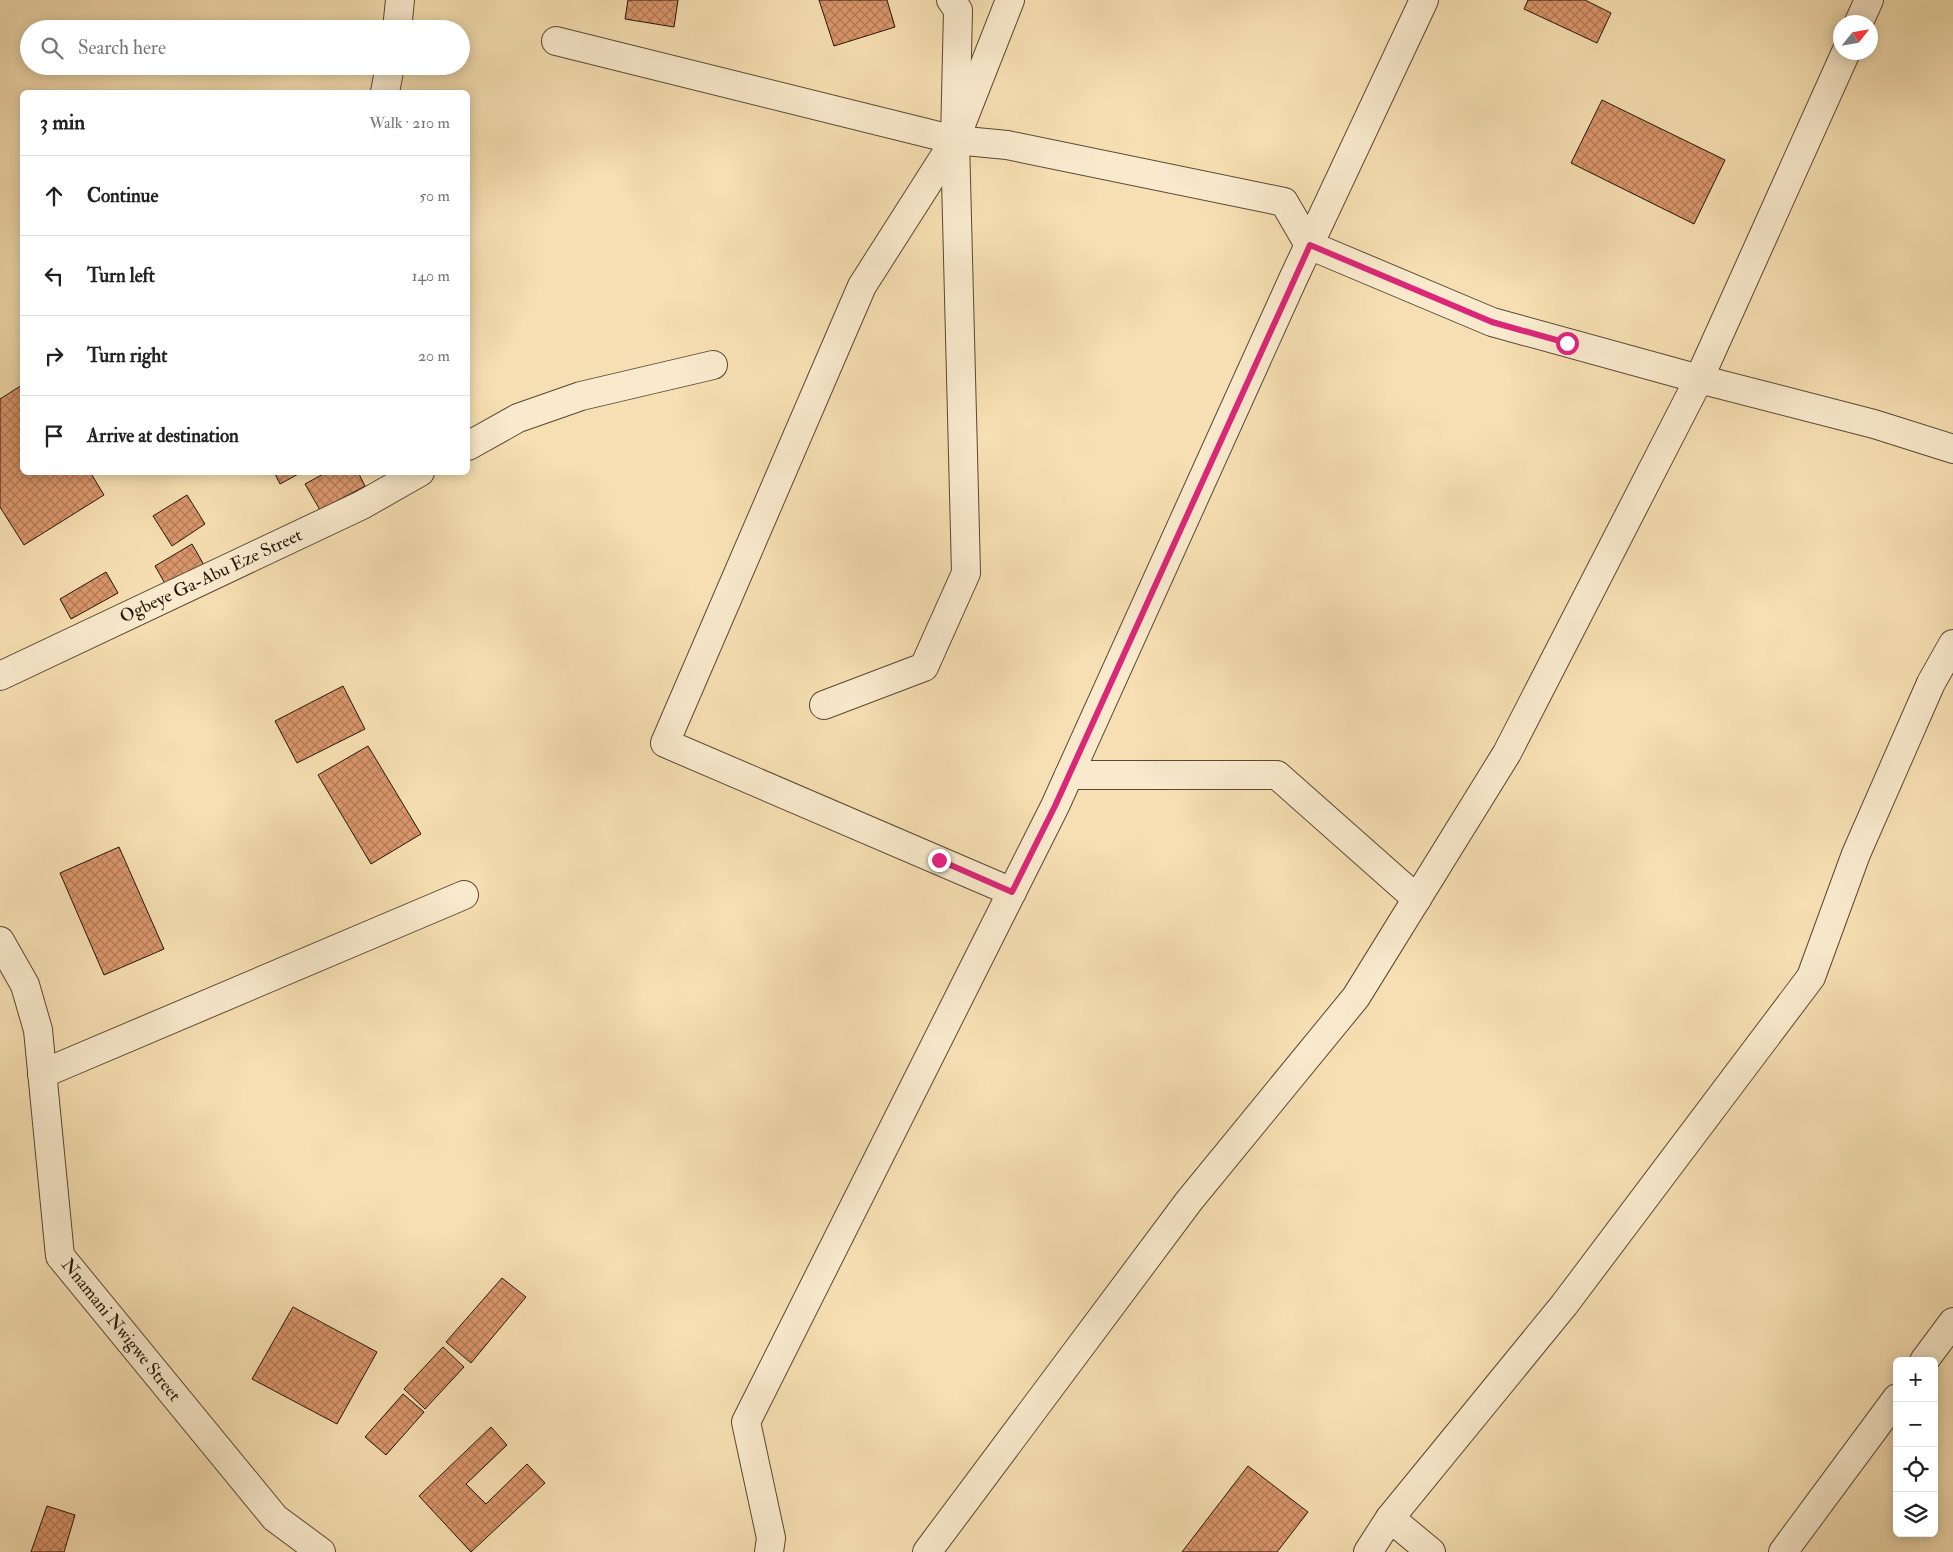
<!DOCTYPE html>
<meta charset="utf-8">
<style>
:root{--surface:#fff;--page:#f6f6f6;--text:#222;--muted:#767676;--line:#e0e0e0}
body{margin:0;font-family:"IM FELL Double Pica",serif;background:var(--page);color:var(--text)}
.controls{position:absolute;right:15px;bottom:15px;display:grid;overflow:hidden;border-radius:8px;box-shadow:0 2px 12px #0003}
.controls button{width:45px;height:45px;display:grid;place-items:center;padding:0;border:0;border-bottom:1px solid var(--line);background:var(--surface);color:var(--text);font:25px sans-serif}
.compass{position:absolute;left:1833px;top:15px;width:45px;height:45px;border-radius:50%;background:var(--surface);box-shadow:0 2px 12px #0003;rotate:59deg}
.stop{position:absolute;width:15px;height:15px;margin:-11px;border:4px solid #db2777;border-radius:50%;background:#fff}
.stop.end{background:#db2777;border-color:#fff;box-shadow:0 1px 5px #0008}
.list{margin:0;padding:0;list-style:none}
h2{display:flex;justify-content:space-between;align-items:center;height:65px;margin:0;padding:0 20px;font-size:21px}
h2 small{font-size:16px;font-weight:400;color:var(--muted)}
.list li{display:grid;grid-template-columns:32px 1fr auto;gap:15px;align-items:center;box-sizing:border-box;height:80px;padding:0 20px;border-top:1px solid var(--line)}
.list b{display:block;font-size:19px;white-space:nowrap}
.list em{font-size:16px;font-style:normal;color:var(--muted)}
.icon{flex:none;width:28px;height:28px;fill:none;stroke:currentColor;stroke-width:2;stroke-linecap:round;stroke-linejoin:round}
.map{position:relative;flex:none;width:1953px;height:1552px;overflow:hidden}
.search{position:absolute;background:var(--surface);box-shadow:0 2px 12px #0003;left:20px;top:20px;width:450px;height:55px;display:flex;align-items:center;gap:12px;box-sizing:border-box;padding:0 18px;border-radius:28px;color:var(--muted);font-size:19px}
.panel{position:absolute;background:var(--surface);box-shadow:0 2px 12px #0003;left:20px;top:90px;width:450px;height:385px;border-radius:8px}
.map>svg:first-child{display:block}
.building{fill:url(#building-cross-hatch);stroke:#231609}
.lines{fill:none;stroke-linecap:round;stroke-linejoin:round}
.minor-casing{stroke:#584833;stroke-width:30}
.minor{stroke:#f9eacd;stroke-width:28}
.route{stroke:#db2777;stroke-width:6}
.labels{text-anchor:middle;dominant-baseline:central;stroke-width:4;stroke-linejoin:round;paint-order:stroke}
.street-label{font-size:18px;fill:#231609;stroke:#f9eacd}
</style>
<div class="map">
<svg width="1953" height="1552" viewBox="0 0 1953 1552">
<defs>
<pattern id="building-cross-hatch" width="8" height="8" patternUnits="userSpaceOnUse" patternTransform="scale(1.25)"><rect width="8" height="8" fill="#db976c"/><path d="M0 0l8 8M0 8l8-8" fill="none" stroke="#b17a57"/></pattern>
</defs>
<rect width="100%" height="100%" fill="#f6dfb2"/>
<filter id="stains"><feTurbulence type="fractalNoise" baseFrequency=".004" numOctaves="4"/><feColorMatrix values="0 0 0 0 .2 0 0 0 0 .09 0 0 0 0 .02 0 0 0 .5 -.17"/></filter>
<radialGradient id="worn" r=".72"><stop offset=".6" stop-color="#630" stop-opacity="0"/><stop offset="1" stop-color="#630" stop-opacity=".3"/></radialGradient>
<g class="building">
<path d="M628 0H678L674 27 625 19Z"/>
<path d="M819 0H887L895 27 834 46Z"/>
<path d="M1528 0H1585L1611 13 1597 43 1524 9Z"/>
<path d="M1602 100 1725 160 1694 224 1571 163Z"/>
<path d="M22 385V472H90L104 495 24 545 0 507V399Z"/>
<path d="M274 472H302L280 484Z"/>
<path d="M327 472H358L365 486 320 510 305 484Z"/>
<path d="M187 495 205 524 172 546 153 516Z"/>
<path d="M192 544 204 565 167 587 155 566Z"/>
<path d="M106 572 118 593 71 619 60 599Z"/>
<path d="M343 686 365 729 297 763 275 721Z"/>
<path d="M368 746 421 834 371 864 318 775Z"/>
<path d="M119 847 164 949 104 975 60 873Z"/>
<path d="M502 1278 526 1297 471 1363 446 1342Z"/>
<path d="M293 1307 377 1352 337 1424 252 1379Z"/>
<path d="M443 1347 464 1367 425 1409 404 1389Z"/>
<path d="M403 1394 424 1412 386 1455 365 1437Z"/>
<path d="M491 1427 507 1445 466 1484 486 1504 527 1464 545 1483 471 1552 419 1496Z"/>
<path d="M1248 1466 1308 1512 1277 1552H1182Z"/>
<path d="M47 1506 75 1515 64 1552H31Z"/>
</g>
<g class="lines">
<defs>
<g id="minor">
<path d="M951 0 958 10 955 140 1007 145 1284 202 1309 245 1492 322 1699 379 1846 52"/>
<path d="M1010 0 955 140 862 286 665 743 1012 892"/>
<path d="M1859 22 1869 0"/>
<path d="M397 29 400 0"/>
<path d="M556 41 955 140"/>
<path d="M385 92 390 66"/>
<path d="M468 446 518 418 581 396 713 365"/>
<path d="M0 676 362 505 420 472"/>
<path d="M824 705 924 667 966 573 955 140"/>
<path d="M1069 775H1277L1417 899"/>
<path d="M0 941 25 985 38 1030 60 1256 275 1518 321 1552"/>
<path d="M42 1074 464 895"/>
<path d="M1924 1361 1953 1322"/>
<path d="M1390 1518 1564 1305 1811 977 1856 854 1931 683 1953 644"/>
<path d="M769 1552 771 1538 746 1422 1055 806 1293 279 1424 0"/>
<path d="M927 1552 1189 1201 1356 997 1507 753 1699 379 1874 424 1953 449"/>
<path d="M1368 1552 1390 1518 1431 1552"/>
<path d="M1783 1552 1897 1398"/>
</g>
</defs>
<use href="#minor" class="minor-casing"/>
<use href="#minor" class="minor"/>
</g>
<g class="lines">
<path class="route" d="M939 860 1012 892 1055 806 1310 245 1492 322 1567 343"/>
</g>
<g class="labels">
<g class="street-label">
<text transform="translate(211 576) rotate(-25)">Ogbeye Ga-Abu Eze Street</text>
<text transform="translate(121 1330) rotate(51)">Nnamani Nwigwe Street</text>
</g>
</g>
<rect width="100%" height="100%" filter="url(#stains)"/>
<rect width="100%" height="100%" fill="url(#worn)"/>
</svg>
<div class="controls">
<button>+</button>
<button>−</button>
<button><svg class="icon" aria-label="locate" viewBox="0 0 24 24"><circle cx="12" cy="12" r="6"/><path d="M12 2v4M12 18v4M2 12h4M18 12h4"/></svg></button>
<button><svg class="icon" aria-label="layers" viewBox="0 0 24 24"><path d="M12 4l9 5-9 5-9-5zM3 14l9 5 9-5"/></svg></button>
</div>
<svg class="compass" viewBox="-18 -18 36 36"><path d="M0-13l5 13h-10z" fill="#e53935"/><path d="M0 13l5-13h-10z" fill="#767676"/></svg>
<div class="stop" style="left:1567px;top:343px"></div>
<div class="stop end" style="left:939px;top:860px"></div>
<div class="search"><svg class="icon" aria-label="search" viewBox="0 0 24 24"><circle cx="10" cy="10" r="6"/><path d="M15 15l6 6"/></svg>Search here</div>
<section class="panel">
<h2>3 min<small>Walk · 210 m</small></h2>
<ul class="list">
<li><svg class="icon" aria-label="ahead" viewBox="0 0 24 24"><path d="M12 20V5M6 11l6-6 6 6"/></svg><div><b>Continue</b></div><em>50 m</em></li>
<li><svg class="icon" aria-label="left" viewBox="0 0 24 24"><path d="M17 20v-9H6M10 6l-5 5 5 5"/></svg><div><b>Turn left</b></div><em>140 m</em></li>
<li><svg class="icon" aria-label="right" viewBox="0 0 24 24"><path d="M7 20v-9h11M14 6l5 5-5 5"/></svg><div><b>Turn right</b></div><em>20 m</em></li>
<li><svg class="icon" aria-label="arrive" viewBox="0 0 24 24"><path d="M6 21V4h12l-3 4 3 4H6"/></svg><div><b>Arrive at destination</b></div></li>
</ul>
</section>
</div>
